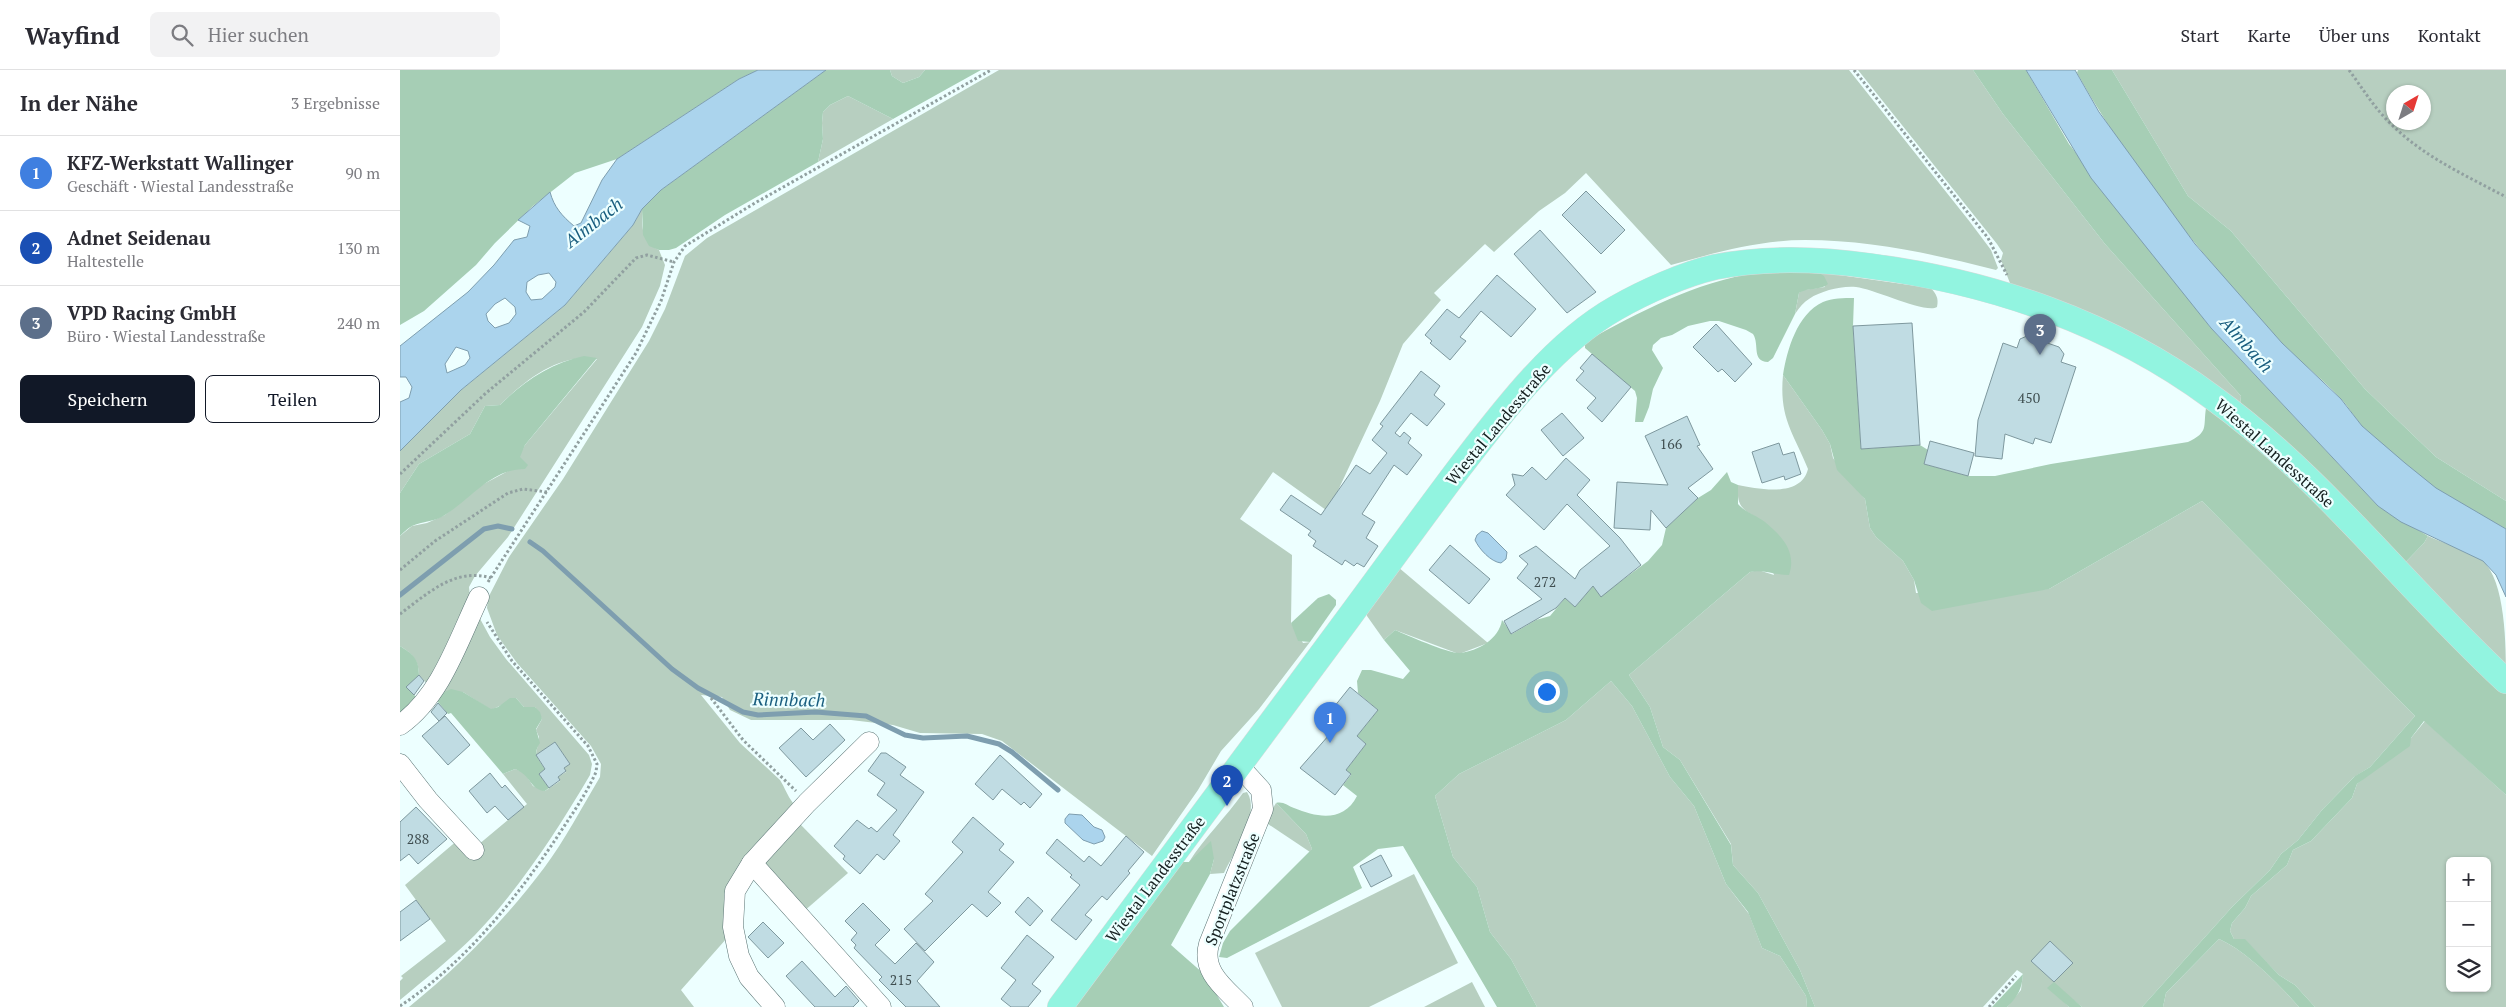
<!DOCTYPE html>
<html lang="de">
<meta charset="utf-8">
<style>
:root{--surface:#fff;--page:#f2f2f3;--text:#2b2b33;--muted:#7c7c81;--line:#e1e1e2;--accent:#111827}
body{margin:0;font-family:"PT Serif",serif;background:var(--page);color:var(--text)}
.controls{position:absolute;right:15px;bottom:15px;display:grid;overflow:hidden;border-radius:8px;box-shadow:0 1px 4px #0004}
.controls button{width:45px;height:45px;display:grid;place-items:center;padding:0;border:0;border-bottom:1px solid var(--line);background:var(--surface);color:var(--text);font:25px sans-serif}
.compass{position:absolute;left:1986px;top:15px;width:45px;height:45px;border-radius:50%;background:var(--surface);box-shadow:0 1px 4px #0004;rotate:39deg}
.you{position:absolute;left:1146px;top:621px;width:18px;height:18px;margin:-12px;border:4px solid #fff;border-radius:50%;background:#1a73e8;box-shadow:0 0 0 8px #1a73e833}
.badge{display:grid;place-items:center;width:32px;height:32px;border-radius:50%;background:var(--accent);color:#fff;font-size:16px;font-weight:700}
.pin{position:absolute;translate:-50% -41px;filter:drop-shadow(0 1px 2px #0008)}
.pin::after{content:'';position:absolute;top:26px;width:18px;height:15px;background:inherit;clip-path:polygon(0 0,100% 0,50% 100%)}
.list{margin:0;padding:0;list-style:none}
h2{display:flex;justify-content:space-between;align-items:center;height:65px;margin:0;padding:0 20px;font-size:21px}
h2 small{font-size:16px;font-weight:400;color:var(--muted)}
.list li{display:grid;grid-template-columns:32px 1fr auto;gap:15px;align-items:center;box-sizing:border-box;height:75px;padding:0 20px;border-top:1px solid var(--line)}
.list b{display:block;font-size:19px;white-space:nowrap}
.list p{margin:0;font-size:16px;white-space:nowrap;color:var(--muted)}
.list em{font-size:16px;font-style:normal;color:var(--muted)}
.actions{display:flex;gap:10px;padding:15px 20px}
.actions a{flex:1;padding:11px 0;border:1px solid var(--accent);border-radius:8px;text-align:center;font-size:18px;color:var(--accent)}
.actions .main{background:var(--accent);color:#fff}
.icon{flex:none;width:28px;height:28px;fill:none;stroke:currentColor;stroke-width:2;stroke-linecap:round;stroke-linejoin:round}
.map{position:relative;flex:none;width:2106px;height:937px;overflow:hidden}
header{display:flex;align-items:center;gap:30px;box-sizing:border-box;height:70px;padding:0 25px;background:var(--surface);border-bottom:1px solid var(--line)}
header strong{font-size:24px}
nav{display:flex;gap:28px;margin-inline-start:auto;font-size:18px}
.search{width:350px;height:45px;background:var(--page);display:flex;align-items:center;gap:12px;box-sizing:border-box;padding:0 18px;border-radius:8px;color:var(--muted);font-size:19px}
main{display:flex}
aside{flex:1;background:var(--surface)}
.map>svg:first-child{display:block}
.green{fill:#b7cfc0;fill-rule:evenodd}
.forest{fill:#a6ceb5}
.water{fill:#abd4ed;stroke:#7e9eaf;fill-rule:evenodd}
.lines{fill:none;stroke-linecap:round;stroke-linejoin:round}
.stream{stroke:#7e9eaf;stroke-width:5}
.building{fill:#c0dce3;stroke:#7e989e}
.minor-casing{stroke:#5a7474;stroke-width:21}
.major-casing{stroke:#d9dbdb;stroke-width:26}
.path{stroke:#91a0a0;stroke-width:3;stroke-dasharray:2.5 2.5;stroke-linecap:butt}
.minor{stroke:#fff;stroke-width:20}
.major{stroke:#92f4e0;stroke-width:25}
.labels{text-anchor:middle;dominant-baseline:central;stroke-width:4.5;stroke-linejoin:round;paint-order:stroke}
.number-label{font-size:14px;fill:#3f4e50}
.street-label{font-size:16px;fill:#141f1f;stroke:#edffff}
.water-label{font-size:18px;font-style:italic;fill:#195e7f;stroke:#edffff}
</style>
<header>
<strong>Wayfind</strong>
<div class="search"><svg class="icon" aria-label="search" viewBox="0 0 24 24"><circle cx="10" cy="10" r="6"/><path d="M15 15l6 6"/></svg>Hier suchen</div>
<nav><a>Start</a><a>Karte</a><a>Über uns</a><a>Kontakt</a></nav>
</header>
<main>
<aside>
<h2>In der Nähe<small>3 Ergebnisse</small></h2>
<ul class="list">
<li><span class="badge" style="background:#3f7fe0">1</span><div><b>KFZ-Werkstatt Wallinger</b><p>Geschäft · Wiestal Landesstraße</p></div><em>90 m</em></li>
<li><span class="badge" style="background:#1a4fb4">2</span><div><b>Adnet Seidenau</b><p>Haltestelle</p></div><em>130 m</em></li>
<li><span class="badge" style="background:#5c6f8a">3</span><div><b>VPD Racing GmbH</b><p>Büro · Wiestal Landesstraße</p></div><em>240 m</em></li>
</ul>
<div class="actions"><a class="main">Speichern</a><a>Teilen</a></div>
</aside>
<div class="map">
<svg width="2106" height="937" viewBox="0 0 2106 937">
<rect width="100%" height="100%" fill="#edffff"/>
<g class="green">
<path d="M490 0H525L519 7 503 13 492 6Z"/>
<path d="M599 0H1449L1570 152 1591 180 1598 198 1596 200C1533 184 1470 170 1405 170 1359 170 1314 183 1271 195L1186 103 1165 123 1139 141 1094 182 1085 174 1034 223 1041 230 1003 274 980 331 934 429 926 440 873 402 840 449 892 485 891 553 903 573 910 572 859 639 821 681 798 720 752 786 602 671 582 664 520 663 493 655 451 650H351L330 640 322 627 301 625 340 673 380 710C385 718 387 725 393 733L389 743 331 809 324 824 327 868 281 920 294 937H9C59 896 105 850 144 798 165 770 182 737 200 707L201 694 191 676 117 593 97 565 87 538 88 528 109 487 163 409 249 271 265 239 285 186 307 168Z"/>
<path d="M1458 0H1573L1603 44 1705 174 1841 326 1839 347 1615 226 1601 190 1603 183 1597 174Z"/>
<path d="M1712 0H2106V431L2036 387 1965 319 1831 161 1788 126ZM1994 22H2024V52H1994Z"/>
<path d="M448 26 493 49 418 92 423 69 422 53 423 42 430 35Z"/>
<path d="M242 139C242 157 241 172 259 180L265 195 260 216 242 257 108 467 75 506 69 517 70 528 29 616 19 605C19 591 12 583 0 576V466L12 456 27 453 45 445 80 416 112 399 125 375 197 289C160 282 124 311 100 335L85 336 70 364 19 394 0 423V381L61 320 165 235 233 155Z"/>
<path d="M1418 202 1531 218C1536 224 1539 228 1537 237 1526 244 1474 219 1456 217 1447 216 1438 218 1429 220 1413 225 1404 230 1395 244L1399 223 1403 220 1425 217Z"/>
<path d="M1383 305 1422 360 1430 374 1433 388 1465 429 1470 458 1476 467 1503 491 1514 510 1516 523 1649 519 1802 431 2015 646 1970 697 1954 707 1922 740 1898 770 1881 784 1870 800 1832 837 1742 937H1682L1672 929 1662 930 1669 937H1607L1621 920 1623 904 1617 900 1583 937H1415L1400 900 1358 823 1333 795 1331 774 1280 690 1263 677 1250 637 1229 605 1350 502 1358 500 1374 505 1354 446C1339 438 1337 432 1338 415 1359 419 1401 428 1408 399 1393 362 1379 348 1383 305ZM1650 871 1673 893 1654 912 1632 891Z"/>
<path d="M2028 466C2046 474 2065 480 2082 490 2106 511 2106 576 2106 611L1997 501 2024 473Z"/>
<path d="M998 497 1088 573 1059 584 995 560 984 570 967 546 966 539Z"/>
<path d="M78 545 90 567 106 589 189 685 192 694 190 705C157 761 120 818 75 865 51 889 25 909 0 930V911L3 908 1 906 46 871 5 815 59 769 78 775 127 734 103 704 115 699 124 702 133 716 145 721 160 711 158 707 166 702 164 698 170 694 155 672 136 685 139 667 136 660 142 649 135 637H124L116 628 91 640 63 622 40 624Z"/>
<path d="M1211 611 1232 636 1270 707 1294 736 1326 814 1349 844 1362 878 1380 886 1406 926 1407 937H1137L1111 889 1090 862 1077 817 1053 787 1035 726 1059 704 1166 650Z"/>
<path d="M2025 651 2106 725V937H1915L1895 915 1879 905 1845 870 1834 869 1830 861 1832 853 1845 838 1851 826 1887 795 1893 780 1911 771 1952 728 1957 714 2011 668ZM2050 791H2087V918H2050Z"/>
<path d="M847 722C861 743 834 782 824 803L810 804 814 789 789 792C805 767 826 747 843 723Z"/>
<path d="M876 733 906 764 912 779 910 782 865 752Z"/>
<path d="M400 754 448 803 403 842 362 795Z"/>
<path d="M1014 804 1058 893 969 937H882L855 883Z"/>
<path d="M1819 869C1845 880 1880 915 1899 937H1763L1766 923Z"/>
<path d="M1072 912 1085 937H1024Z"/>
</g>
<g class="forest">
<path d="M0 0H358L339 9 217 89 175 103 133 136 95 173 76 195 24 241 0 255Z"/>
<path d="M426 0H490L492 6 503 13 519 7 525 0H581L493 49 448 26 430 35 423 42 422 53 423 69 418 92 325 145 276 178 269 180H259L249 176 243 165 242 139 261 120Z"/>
<path d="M1573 0H1626L1669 74 1811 258 1978 436 2028 466 2024 473 1997 501 2106 611V725L2024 651 2011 668 2010 676 1957 714 1952 728 1911 771 1893 780 1887 795 1851 826 1845 838 1832 853 1830 861 1834 869H1845L1879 905 1895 915 1915 937H1899C1880 915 1845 880 1819 869L1766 923 1763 937H1742L1832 837 1870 800 1881 784 1898 770 1922 740 1955 706 1970 697 2015 646 1802 431 1649 519 1532 541 1521 533 1514 510 1503 491 1476 467 1470 458 1465 429 1437 400 1430 374 1422 360 1383 305C1387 280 1397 244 1423 232 1432 228 1444 228 1454 228L1453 256 1461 379 1520 375 1528 380 1524 394 1568 406H1595L1651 394 1788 372C1809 362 1803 357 1806 338L1839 347 1841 326 1705 174 1603 44Z"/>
<path d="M1678 0H1712L1788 126 1831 161 1965 319 2036 387 2106 431V459C2056 435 1999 396 1962 356 1954 347 1949 337 1941 329 1922 308 1899 292 1880 271 1805 189 1732 101 1677 3Z"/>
<path d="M1358 202H1418L1424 206 1428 214C1420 221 1408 217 1399 223L1395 244 1373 288 1368 292C1351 291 1360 275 1353 264L1346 260 1319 251H1310L1288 256 1272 265 1261 268 1253 275 1252 280 1263 298 1253 319 1249 337 1243 352H1235L1237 328 1235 321 1185 278V272C1241 241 1294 213 1358 202Z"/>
<path d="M184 286 197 288 125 375 120 387 128 395 125 399C91 399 72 428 45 445 35 452 22 451 12 456 8 458 3 463 0 466V423L19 394 70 364 85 336 100 335C124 311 151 293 184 286Z"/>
<path d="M1327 402 1331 412 1338 415V434C1346 443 1356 445 1365 452 1382 466 1397 482 1389 505 1376 505 1362 499 1350 502L1229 605 1250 637 1263 677 1280 690 1331 775 1333 795 1358 823 1400 900 1415 937H1407L1406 926 1380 886 1362 878 1348 842 1326 814 1294 736 1270 707 1232 636 1211 611 1166 650 1059 704 1035 726 1053 787 1077 817 1090 862 1111 889 1137 937H1097L1003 776 978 779 953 797 962 818 827 888 819 887 823 873 830 861 912 779 906 764 876 733C883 731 888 736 894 738 918 748 944 752 957 726L943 715 951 705 946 700 966 674 957 666 978 640 958 623 957 611 962 600H971L1003 609 1010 601 984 570 995 560C1007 565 1049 584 1060 583 1078 581 1099 569 1102 550L1112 564 1136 550 1150 546 1165 528 1175 537 1193 516 1201 526 1248 491 1262 475 1266 458 1298 428 1311 420Z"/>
<path d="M929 524 936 530V535L910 572 898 571 891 553 918 528Z"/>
<path d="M0 576C13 584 19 589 19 605L7 617 17 628 0 645Z"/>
<path d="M51 619 63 622 91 639 98 637 110 628H116L124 637H135L140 642 142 649 136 659 140 673C132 684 139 690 145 699L139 704 149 718 145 721C130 720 131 705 115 699L103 704 51 643 48 644 37 631 40 624Z"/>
<path d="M811 771 814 789 810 804 771 875 804 904 824 937H669L780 792H789Z"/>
<path d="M1623 904C1622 918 1618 927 1607 937H1592Z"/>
<path d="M1654 912 1682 937H1669L1647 918Z"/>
</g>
<g class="water">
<path d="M358 0H426L261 120 242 139 233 155 165 235 61 320 0 381V332L9 328 12 317 6 307H0V276L68 222 94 195 114 170 127 167 130 156 118 150 150 122C154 137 162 146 174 156L181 153 202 110 217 89 339 9ZM149 203 156 212 155 217 142 229 131 230 126 222 127 212 138 205ZM105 228 115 237 116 244 109 253 95 258 88 251 86 244 95 234ZM56 277 68 281 70 288 65 295 47 303 45 294Z"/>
<path d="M1626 0H1675L1699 42 1795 174 1882 273 1941 329 1962 356 2005 393 2036 418 2106 459V527L2096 505 2083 491 2001 452 1978 436 1811 258 1691 108Z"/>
<path d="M1082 461 1088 463 1107 482 1106 489 1101 493C1091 492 1079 479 1075 470L1077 465Z"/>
<path d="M669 744 682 745 694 757 702 760 705 767 703 771 694 774 683 770 665 753V749Z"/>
</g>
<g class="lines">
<g class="stream">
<path d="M130 472 143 481 272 599 298 618 343 642 358 645 416 642 466 646 505 665 523 668 567 666 599 674 612 682 658 720"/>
<path d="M0 525 84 459 98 456 112 459"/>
</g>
</g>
<g class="building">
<path d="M1186 121 1225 160 1201 184 1162 145Z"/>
<path d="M1140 160 1196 222 1167 243 1114 184Z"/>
<path d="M1097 205 1136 239 1111 267 1081 241 1060 267 1066 271 1050 290 1030 273 1032 271 1025 265 1047 239 1059 248Z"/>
<path d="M1512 253 1520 375 1461 379 1453 256Z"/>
<path d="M1316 254 1352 294 1335 312 1322 299 1318 302 1293 277Z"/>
<path d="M1627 266 1659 277 1664 284 1661 292 1676 297 1651 373 1635 368 1633 374 1605 364 1602 389 1575 386 1578 350 1603 273 1617 278 1620 269Z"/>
<path d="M1192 284 1231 317 1202 352 1187 338 1196 328 1176 310 1184 301 1180 298Z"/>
<path d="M1021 301 1040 316 1034 325 1045 334 1027 356 1011 343 995 363 1000 367 1004 362 1011 368 1008 373 1022 385 1007 405 994 395 962 444 975 452 966 468 978 476 964 497 957 493 954 496 945 490 942 495 913 476 916 471 908 465 911 461 880 440 891 425 921 445 956 395 970 404 987 383 972 370 983 356 980 354Z"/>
<path d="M1162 343 1184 368 1163 386 1141 360Z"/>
<path d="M1287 346 1300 375 1297 376 1313 399 1288 418 1298 428 1266 458 1251 440 1250 460 1214 458 1217 412 1268 415 1245 366Z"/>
<path d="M1530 371 1574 383 1568 406 1524 394Z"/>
<path d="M1379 373 1383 385 1394 382 1401 404 1385 410 1384 406 1362 413 1352 382Z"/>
<path d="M1166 388 1190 410 1177 425 1220 468 1241 495 1201 527 1193 516 1175 537 1165 528 1156 538 1111 564 1104 551 1142 529 1117 508 1128 494 1119 486 1136 476 1175 509 1180 500 1210 476 1167 434 1144 460 1106 425 1115 415 1112 404 1123 406 1132 397 1146 410Z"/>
<path d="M1050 475 1090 509 1069 534 1029 500Z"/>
<path d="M19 605 24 611 14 625 6 617Z"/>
<path d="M950 617 978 640 957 666 966 674 946 700 951 704 935 725 900 698 937 656 926 647Z"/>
<path d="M38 633 47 643 39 651 31 642Z"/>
<path d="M45 646 70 675 48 695 22 666Z"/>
<path d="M430 654 445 670 406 707 379 678 401 658 413 670Z"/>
<path d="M155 672 170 694 164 698 166 701 158 707 160 710 149 718 139 704 145 699 136 685Z"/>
<path d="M481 683H486L506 697 500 705 524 722 493 765 500 771 484 790 477 784 460 804 443 789 445 786 434 776 457 750 469 759 471 757 477 762 497 740 477 725 485 713 468 701Z"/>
<path d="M600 685 642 724 630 738 624 732 621 735 602 719 593 730 575 714Z"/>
<path d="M90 703 102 718 105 715 124 737 108 750 95 736 87 743 69 721Z"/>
<path d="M16 737 47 769 18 794 9 784 0 791V752Z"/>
<path d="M573 747 604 774 599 780 614 792 588 822 601 833 587 847 572 834 525 881 504 859 533 831 525 824 563 782 552 772Z"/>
<path d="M726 766 744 782 728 801 730 803 707 830 702 826 685 845 692 850 676 870 651 850 680 815 670 807 672 805 646 783 657 769 684 792 689 786 701 796Z"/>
<path d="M981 785 992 806 971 817 960 796Z"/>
<path d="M628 827 643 841 630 856 615 842Z"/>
<path d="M16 830 30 849 0 871V842Z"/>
<path d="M463 833 490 860 475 875 495 894 516 873 534 892 517 911 540 937H506L479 910 482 907 454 878 456 875 451 870 457 863 445 851Z"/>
<path d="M363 852 384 873 368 888 348 867Z"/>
<path d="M627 865 654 887 632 914 641 921 628 937H611L601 929 616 910 601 898Z"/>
<path d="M1650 871 1673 893 1654 912 1631 891Z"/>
<path d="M402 891 435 927 446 916 459 931 453 937H415L386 906Z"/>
</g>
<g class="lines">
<defs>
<g id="minor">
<path d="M0 655C41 626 58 571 79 527"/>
<path d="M0 694 28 730 74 780"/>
<path d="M840 697 861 720 863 739 809 874C801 902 825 918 843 937"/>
<path d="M352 793 481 937"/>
<path d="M375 937 349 907 339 886 333 857 335 821 352 793 407 733 469 672"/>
</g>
<path id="major" d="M660 937C757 807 854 677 950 546 987 496 1023 446 1060 397 1103 341 1154 273 1216 238 1244 222 1284 204 1315 197 1365 187 1420 189 1470 196 1592 212 1712 253 1812 327 1923 407 2006 519 2106 611"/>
</defs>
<use href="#minor" class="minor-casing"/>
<use href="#major" class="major-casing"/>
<g class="path">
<path d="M1454 0 1588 168 1607 205"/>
<path d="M1949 0C1963 19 1975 39 1992 55 2024 87 2067 106 2106 127"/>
<path d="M0 404 86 323 184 242 236 188 247 185 274 192"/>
<path d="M0 500 35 471 108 423 123 419 147 422"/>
<path d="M88 512 236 283 261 231 274 192 285 176 355 133 591 0"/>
<path d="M0 544C27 524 55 497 91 508"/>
<path d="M311 628 343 670 396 721"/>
<path d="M0 936C67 892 120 824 163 758 175 740 187 722 196 702L197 694 188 676 112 591 87 552"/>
<path d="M1589 937 1616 906"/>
</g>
<use href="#minor" class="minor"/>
<use href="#major" class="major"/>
</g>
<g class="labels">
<g class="number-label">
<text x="1629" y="327">450</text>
<text x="1271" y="373">166</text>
<text x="1145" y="511">272</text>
<text x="18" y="768">288</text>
<text x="501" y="909">215</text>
</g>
<g class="street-label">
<text transform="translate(1098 354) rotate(-50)">Wiestal Landesstraße</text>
<text transform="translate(1875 383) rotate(42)">Wiestal Landesstraße</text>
<text transform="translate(755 809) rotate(-53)">Wiestal Landesstraße</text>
<text transform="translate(832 819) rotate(-68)">Sportplatzstraße</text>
</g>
<g class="water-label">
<text transform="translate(193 152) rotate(-38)">Almbach</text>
<text transform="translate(1847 274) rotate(48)">Almbach</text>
<text transform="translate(389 629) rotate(1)">Rinnbach</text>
</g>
</g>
</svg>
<div class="controls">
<button>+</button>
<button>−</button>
<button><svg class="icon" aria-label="layers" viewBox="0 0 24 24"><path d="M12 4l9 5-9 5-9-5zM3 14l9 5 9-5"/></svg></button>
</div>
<svg class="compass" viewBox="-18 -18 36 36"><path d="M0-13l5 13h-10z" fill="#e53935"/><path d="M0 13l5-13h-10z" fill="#7c7c81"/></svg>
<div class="you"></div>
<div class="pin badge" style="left:930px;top:673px;background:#3f7fe0">1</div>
<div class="pin badge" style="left:827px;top:736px;background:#1a4fb4">2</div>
<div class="pin badge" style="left:1640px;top:285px;background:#5c6f8a">3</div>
</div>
</main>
